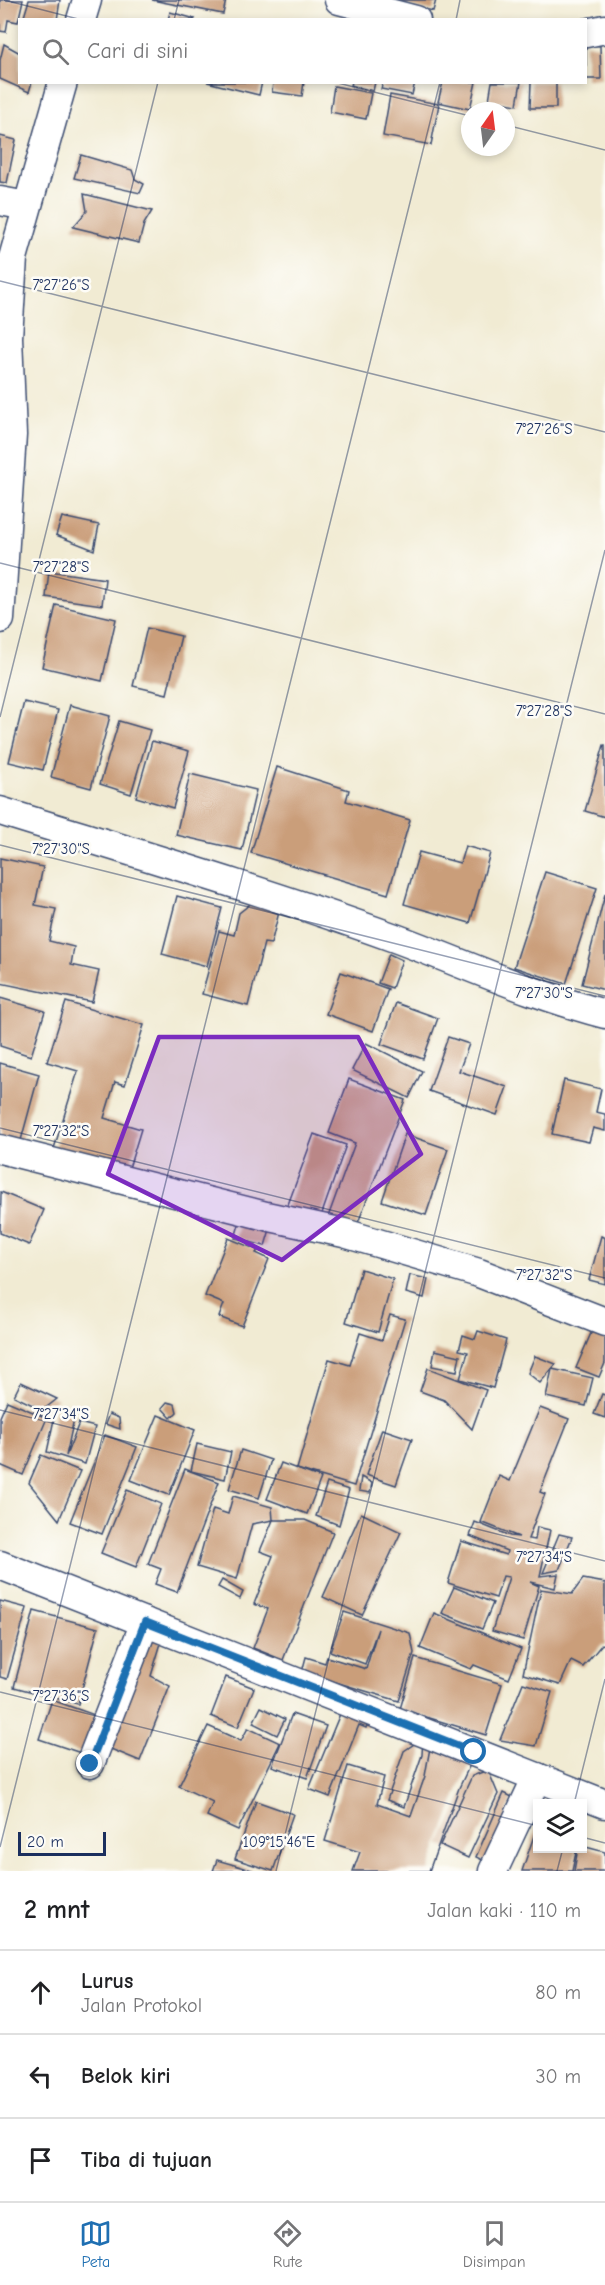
<!DOCTYPE html>
<html lang="id">
<meta charset="utf-8">
<style>
:root{--surface:#fff;--page:#f6f6f6;--text:#202124;--muted:#757577;--line:#e0e0e0;--accent:#1f6fb2}
body{margin:0;font-family:"Comic Neue",sans-serif;background:var(--page);color:var(--text)}
.controls{position:absolute;right:18px;bottom:18px;display:grid;overflow:hidden;border-radius:0px;box-shadow:0 3px 9px #0003}
.controls button{width:54px;height:54px;display:grid;place-items:center;padding:0;border:0;border-bottom:2px solid var(--line);background:var(--surface);color:var(--text);font:30px sans-serif}
.compass{position:absolute;left:461px;top:102px;width:54px;height:54px;border-radius:50%;background:var(--surface);box-shadow:0 3px 9px #0003;rotate:14deg}
.scale{position:absolute;left:18px;bottom:15px;width:88px;box-sizing:border-box;padding-left:6px;border:3px solid #1b2f5e;border-top:0;font-size:16px;line-height:21px;white-space:nowrap;color:#1b2f5e;-webkit-text-stroke:4px #fdfcf7;paint-order:stroke}
.stop{position:absolute;width:18px;height:18px;margin:-14px;border:4px solid #1f6fb2;border-radius:50%;background:#fff}
.stop.end{background:#1f6fb2;border-color:#fff;box-shadow:0 2px 6px #0008}
.list{margin:0;padding:0;list-style:none}
h2{display:flex;justify-content:space-between;align-items:center;height:78px;margin:0;padding:0 24px;font-size:26px}
h2 small{font-size:20px;font-weight:400;color:var(--muted)}
.list li{display:grid;grid-template-columns:39px 1fr auto;gap:18px;align-items:center;box-sizing:border-box;height:84px;padding:0 24px;border-top:2px solid var(--line)}
.list b{display:block;font-size:22px;white-space:nowrap}
.list p{margin:0;font-size:20px;white-space:nowrap;color:var(--muted)}
.list em{font-size:20px;font-style:normal;color:var(--muted)}
.icon{flex:none;width:33px;height:33px;fill:none;stroke:currentColor;stroke-width:2;stroke-linecap:round;stroke-linejoin:round}
.map{position:relative;flex:none;width:605px;height:1871px;overflow:hidden}
.search{position:absolute;background:var(--surface);box-shadow:0 3px 9px #0003;left:18px;right:18px;top:18px;height:66px;display:flex;align-items:center;gap:15px;box-sizing:border-box;padding:0 21px;border-radius:0px;color:var(--muted);font-size:22px}
.sheet{height:330px;background:var(--surface)}
nav{display:flex;justify-content:space-around;align-items:center;box-sizing:border-box;height:84px;border-top:2px solid var(--line);background:var(--surface);font-size:16px;color:var(--muted)}
nav a{display:grid;justify-items:center;gap:3px}
nav .on{color:var(--accent)}
.map>svg:first-child{display:block}
.building{fill:#ca9e7a}
.lines{fill:none;stroke-linecap:round;stroke-linejoin:round}
.minor-casing{stroke:#3b4b70;stroke-width:31}
.minor{stroke:#fff;stroke-width:28}
.route{stroke:#1f6fb2;stroke-width:8}
.marked{fill:#7b2cbf;fill-opacity:0.2;stroke:#7b2cbf;stroke-width:4.5;stroke-linejoin:round}
.ticks{fill:none;stroke:#1b2f5e;stroke-width:1.5;stroke-opacity:0.45}
.ticks-label{font-size:15px;text-anchor:middle;fill:#1b2f5e;stroke:#fdfcf7;stroke-width:5;stroke-linejoin:round;paint-order:stroke}
</style>
<div class="map">
<svg width="605" height="1871" viewBox="0 0 605 1871">
<rect width="100%" height="100%" fill="#fdfcf7"/>
<filter id="ink" filterUnits="userSpaceOnUse"><feTurbulence type="fractalNoise" baseFrequency=".0167" numOctaves="2"/><feDisplacementMap in="SourceGraphic" scale="12" xChannelSelector="R" yChannelSelector="G"/><feConvolveMatrix kernelMatrix="1 2 1 2 8 2 1 2 1" color-interpolation-filters="sRGB"/></filter>
<filter id="wash" filterUnits="userSpaceOnUse"><feTurbulence type="fractalNoise" baseFrequency=".008" numOctaves="4" result="noise"/><feDisplacementMap in="SourceGraphic" scale="24" xChannelSelector="R" yChannelSelector="G"/><feGaussianBlur stdDeviation="1.35" result="paint"/><feColorMatrix in="noise" values="0 0 0 0 0 0 0 0 0 0 0 0 0 0 0 0 0 1.4 0 .05"/><feComposite in="paint" operator="in"/></filter>
<g filter="url(#wash)">
<rect width="100%" height="100%" fill="#f1ebd3"/>
<g id="blocks">
<g class="building">
<path d="M0 0H23L18 22 8 20 6 32 0 31Z"/>
<path d="M29 0H60L57 20H23Z"/>
<path d="M152 0H226L223 14Z"/>
<path d="M388 0H436L433 11Z"/>
<path d="M170 12 195 19 194 20H168Z"/>
<path d="M4 44 20 53V82H32L29 92 0 79V60Z"/>
<path d="M586 44 600 46 601 79H586Z"/>
<path d="M207 82H262L259 95Z"/>
<path d="M273 82H304L302 96 272 92Z"/>
<path d="M352 82H375L373 91 351 85Z"/>
<path d="M383 82H415L412 95 381 89Z"/>
<path d="M443 82H476L470 109 438 102Z"/>
<path d="M492 82H521L517 105 489 100Z"/>
<path d="M531 82H556V108H530Z"/>
<path d="M334 86 371 93 366 119 330 112Z"/>
<path d="M390 95 439 104 431 145 383 136Z"/>
<path d="M0 136 16 140 7 183 0 182Z"/>
<path d="M81 155 132 170 135 179 144 184 140 193 74 178Z"/>
<path d="M84 194 152 211 144 224 139 243 73 227 87 211Z"/>
<path d="M62 517 99 525 94 550 56 535Z"/>
<path d="M49 571 105 579 102 605 46 597Z"/>
<path d="M56 605 116 619 102 681 42 667Z"/>
<path d="M147 628 181 636 167 694 133 686Z"/>
<path d="M24 702 58 710 43 770 9 762Z"/>
<path d="M70 705 110 716 91 788 51 777Z"/>
<path d="M119 721 150 730 131 794 100 784Z"/>
<path d="M152 741 189 751 173 808 136 797Z"/>
<path d="M604 745H605V817L585 811Z"/>
<path d="M277 767 349 790 346 801 410 820 388 894 251 853Z"/>
<path d="M190 774 256 790 242 850 176 835Z"/>
<path d="M465 846 490 853 470 923 404 904 419 852 460 863Z"/>
<path d="M0 858 43 867 35 905 56 909 49 941 74 947 71 965 99 971 92 1002 0 983Z"/>
<path d="M545 872 597 888 566 984 514 967Z"/>
<path d="M605 894V990L582 984Z"/>
<path d="M177 896 222 908 207 966 162 954Z"/>
<path d="M253 902 280 908 271 944 264 943 248 1006 202 994 219 931 234 935 239 913Z"/>
<path d="M389 954 402 960 392 988 378 983Z"/>
<path d="M341 972 388 989 373 1031 326 1014Z"/>
<path d="M0 998 45 1011 31 1056 0 1046Z"/>
<path d="M66 1002 144 1025 125 1085 115 1082 104 1118 141 1129 126 1178 52 1155 78 1071 47 1062Z"/>
<path d="M396 1003 438 1018 423 1059 381 1044Z"/>
<path d="M448 1037 469 1044 459 1071 507 1087 497 1115 429 1091Z"/>
<path d="M366 1043 422 1071 409 1098 352 1070Z"/>
<path d="M0 1063 39 1074 20 1144 0 1139Z"/>
<path d="M349 1079 405 1100 356 1228 328 1217 355 1143 329 1133Z"/>
<path d="M564 1080 601 1089 596 1112 605 1114V1131L593 1128 589 1142 552 1134Z"/>
<path d="M314 1134 346 1145 319 1222 286 1210Z"/>
<path d="M405 1134 448 1149 426 1215 382 1201Z"/>
<path d="M1 1192 44 1210 29 1245 0 1233Z"/>
<path d="M241 1218 271 1226 265 1246 235 1238Z"/>
<path d="M601 1236 605 1238V1284L589 1280Z"/>
<path d="M228 1238 258 1250 256 1253 269 1259 242 1326 219 1317 224 1304 205 1296Z"/>
<path d="M361 1269 393 1279 378 1332 346 1322Z"/>
<path d="M410 1275 428 1279 424 1298 406 1293Z"/>
<path d="M390 1315 405 1319 354 1486 297 1469 329 1359 350 1365 360 1333 382 1340Z"/>
<path d="M595 1324 605 1328V1363L599 1377 576 1368Z"/>
<path d="M478 1331 506 1340 493 1388 460 1379 468 1352 459 1350 463 1335 475 1339Z"/>
<path d="M435 1350 460 1356 457 1371 432 1366Z"/>
<path d="M535 1356 556 1364 540 1383 528 1373Z"/>
<path d="M428 1368 486 1390 472 1429 444 1400 420 1391Z"/>
<path d="M552 1369 593 1378 586 1406 546 1397Z"/>
<path d="M21 1382 57 1399 43 1410 14 1396Z"/>
<path d="M602 1394 605 1395V1418L594 1414Z"/>
<path d="M7 1401 47 1418 23 1475 0 1465V1417Z"/>
<path d="M167 1402 175 1404 177 1412 171 1418 162 1408Z"/>
<path d="M540 1408 569 1419 540 1492 545 1494 528 1539 535 1540 537 1527 550 1530 540 1576 558 1574 555 1588 530 1582 539 1586 523 1640 492 1631 509 1577 503 1576 496 1598 448 1583 461 1541 506 1555 507 1551 470 1536 475 1522 510 1536 519 1537 481 1522 499 1476 510 1481Z"/>
<path d="M56 1410 75 1414 66 1456 79 1423 95 1427 85 1464 47 1452Z"/>
<path d="M109 1414 119 1418 120 1429 105 1424Z"/>
<path d="M158 1415 195 1430 169 1495 131 1480Z"/>
<path d="M382 1429 412 1439 396 1485 366 1475Z"/>
<path d="M105 1435 137 1447 102 1534 70 1522Z"/>
<path d="M197 1444 231 1452 225 1479 191 1471Z"/>
<path d="M241 1450 271 1460 259 1498 229 1489Z"/>
<path d="M41 1455 80 1471 59 1520 29 1483Z"/>
<path d="M281 1463 321 1478 307 1514 267 1499Z"/>
<path d="M185 1469 219 1482 177 1592 155 1584 161 1569 148 1564Z"/>
<path d="M361 1477 372 1483 370 1493 359 1491Z"/>
<path d="M327 1483 349 1490 339 1525 316 1516Z"/>
<path d="M127 1490 161 1504 136 1567 101 1553Z"/>
<path d="M233 1496 272 1507 273 1520H305L333 1532 283 1660 253 1648 268 1609 254 1604 273 1556 260 1551 273 1520 252 1524 237 1579 197 1567 213 1509 228 1514Z"/>
<path d="M361 1513 401 1532 362 1615 323 1597Z"/>
<path d="M559 1534 572 1537 559 1570 543 1573Z"/>
<path d="M583 1579 605 1583V1645L602 1644 583 1667 571 1661 560 1685 523 1674 541 1589 572 1594Z"/>
<path d="M222 1580 243 1592 240 1599 218 1587Z"/>
<path d="M454 1587 493 1603 482 1629 442 1613Z"/>
<path d="M0 1601 27 1608 7 1679 0 1677Z"/>
<path d="M34 1611 98 1628 78 1704 14 1687Z"/>
<path d="M344 1612 410 1633 414 1653 399 1701 302 1672 306 1657 325 1663 327 1657 366 1669 378 1629 365 1664 330 1651Z"/>
<path d="M434 1613 521 1649 509 1679 474 1665 471 1669 420 1648Z"/>
<path d="M165 1630 151 1676 170 1686 140 1761 101 1745 144 1632Z"/>
<path d="M415 1658 502 1684 486 1735 400 1709Z"/>
<path d="M226 1677 254 1688 238 1727 211 1716Z"/>
<path d="M523 1683 552 1692 536 1746 500 1740Z"/>
<path d="M52 1700 97 1716 84 1754 39 1739Z"/>
<path d="M261 1707 285 1719 277 1735 253 1723Z"/>
<path d="M342 1709 369 1720 366 1728 359 1725 330 1797 309 1789Z"/>
<path d="M292 1714 326 1726 307 1778 272 1766Z"/>
<path d="M208 1726 241 1741 248 1728 280 1743 238 1830 207 1816 213 1802 179 1786Z"/>
<path d="M423 1738 422 1755 404 1807 387 1800 404 1751Z"/>
<path d="M431 1742 475 1754 459 1788 429 1871H353L360 1852 325 1841 348 1766 384 1777 377 1804 411 1816 425 1776Z"/>
<path d="M488 1770 498 1794 468 1858 440 1845 472 1776Z"/>
<path d="M504 1793 512 1797 491 1864 476 1857Z"/>
<path d="M256 1801 293 1814 273 1871 235 1859Z"/>
<path d="M537 1827 538 1848H577L572 1871H522Z"/>
<path d="M582 1846 605 1852V1871H574L578 1848Z"/>
<path d="M217 1860 252 1870V1871H213Z"/>
</g>
</g>
</g>
<g filter="url(#ink)">
<use href="#blocks" fill-opacity="0" stroke="#3b4b70" stroke-width="1.5"/>
<g class="lines">
<defs>
<g id="minor">
<path d="M339 0 416 20"/>
<path d="M81 20 87 0"/>
<path d="M586 33 605 29"/>
<path d="M0 201 27 206"/>
<path d="M0 619 12 435 8 337 13 258 63 82"/>
<path d="M0 811C132 852 265 891 395 938 465 964 532 995 605 1014"/>
<path d="M0 1149 266 1216 344 1233 479 1273 605 1322"/>
<path d="M0 1565 605 1804"/>
<path d="M90 1764 145 1622"/>
<path d="M493 1871 537 1777"/>
</g>
</defs>
<use href="#minor" class="minor-casing"/>
<use href="#minor" class="minor"/>
</g>
</g>
<g class="lines" filter="url(#ink)">
<path class="route" d="M90 1764 145 1622 474 1752"/>
</g>
<path class="marked" d="M159 1037H358L421 1154 282 1260 108 1174Z"/>
<path class="ticks" d="M4 0 82 20M174 20 179 0M456 20 460 0M334 82 470 116M506 125 605 150M0 281 605 432M0 563 605 714M0 717 158 82M0 845 605 996M0 1128 605 1278M0 1410 605 1561M0 1692 538 1826M574 1804 605 1679M582 1837 605 1843M0 1847 440 82M276 1871 605 550M557 1871 563 1848"/>
<g class="ticks-label">
<text x="61" y="290">7°27'26"S</text>
<text x="544" y="434">7°27'26"S</text>
<text x="61" y="572">7°27'28"S</text>
<text x="544" y="716">7°27'28"S</text>
<text x="61" y="854">7°27'30"S</text>
<text x="544" y="998">7°27'30"S</text>
<text x="61" y="1136">7°27'32"S</text>
<text x="544" y="1280">7°27'32"S</text>
<text x="61" y="1419">7°27'34"S</text>
<text x="544" y="1562">7°27'34"S</text>
<text x="61" y="1701">7°27'36"S</text>
<text x="279" y="1847">109°15'46"E</text>
</g>
</svg>
<div class="controls">
<button><svg class="icon" aria-label="layers" viewBox="0 0 24 24"><path d="M12 4l9 5-9 5-9-5zM3 14l9 5 9-5"/></svg></button>
</div>
<svg class="compass" viewBox="-18 -18 36 36"><path d="M0-13l5 13h-10z" fill="#e53935"/><path d="M0 13l5-13h-10z" fill="#757577"/></svg>
<div class="scale">20 m</div>
<div class="stop" style="left:474px;top:1752px"></div>
<div class="stop end" style="left:90px;top:1764px"></div>
<div class="search"><svg class="icon" aria-label="search" viewBox="0 0 24 24"><circle cx="10" cy="10" r="6"/><path d="M15 15l6 6"/></svg>Cari di sini</div>
</div>
<section class="sheet">
<h2>2 mnt<small>Jalan kaki · 110 m</small></h2>
<ul class="list">
<li><svg class="icon" aria-label="ahead" viewBox="0 0 24 24"><path d="M12 20V5M6 11l6-6 6 6"/></svg><div><b>Lurus</b><p>Jalan Protokol</p></div><em>80 m</em></li>
<li><svg class="icon" aria-label="left" viewBox="0 0 24 24"><path d="M17 20v-9H6M10 6l-5 5 5 5"/></svg><div><b>Belok kiri</b></div><em>30 m</em></li>
<li><svg class="icon" aria-label="arrive" viewBox="0 0 24 24"><path d="M6 21V4h12l-3 4 3 4H6"/></svg><div><b>Tiba di tujuan</b></div></li>
</ul>
</section>
<nav>
<a class="on"><svg class="icon" aria-label="map" viewBox="0 0 24 24"><path d="M3 6l6-2 6 2 6-2v14l-6 2-6-2-6 2zM9 4v14M15 6v14"/></svg>Peta</a>
<a><svg class="icon" aria-label="directions" viewBox="0 0 24 24"><path d="M12 3l9 9-9 9-9-9zM9 14v-3h6M13 9l2 2-2 2"/></svg>Rute</a>
<a><svg class="icon" aria-label="saved" viewBox="0 0 24 24"><path d="M7 4h10v16l-5-4-5 4z"/></svg>Disimpan</a>
</nav>
